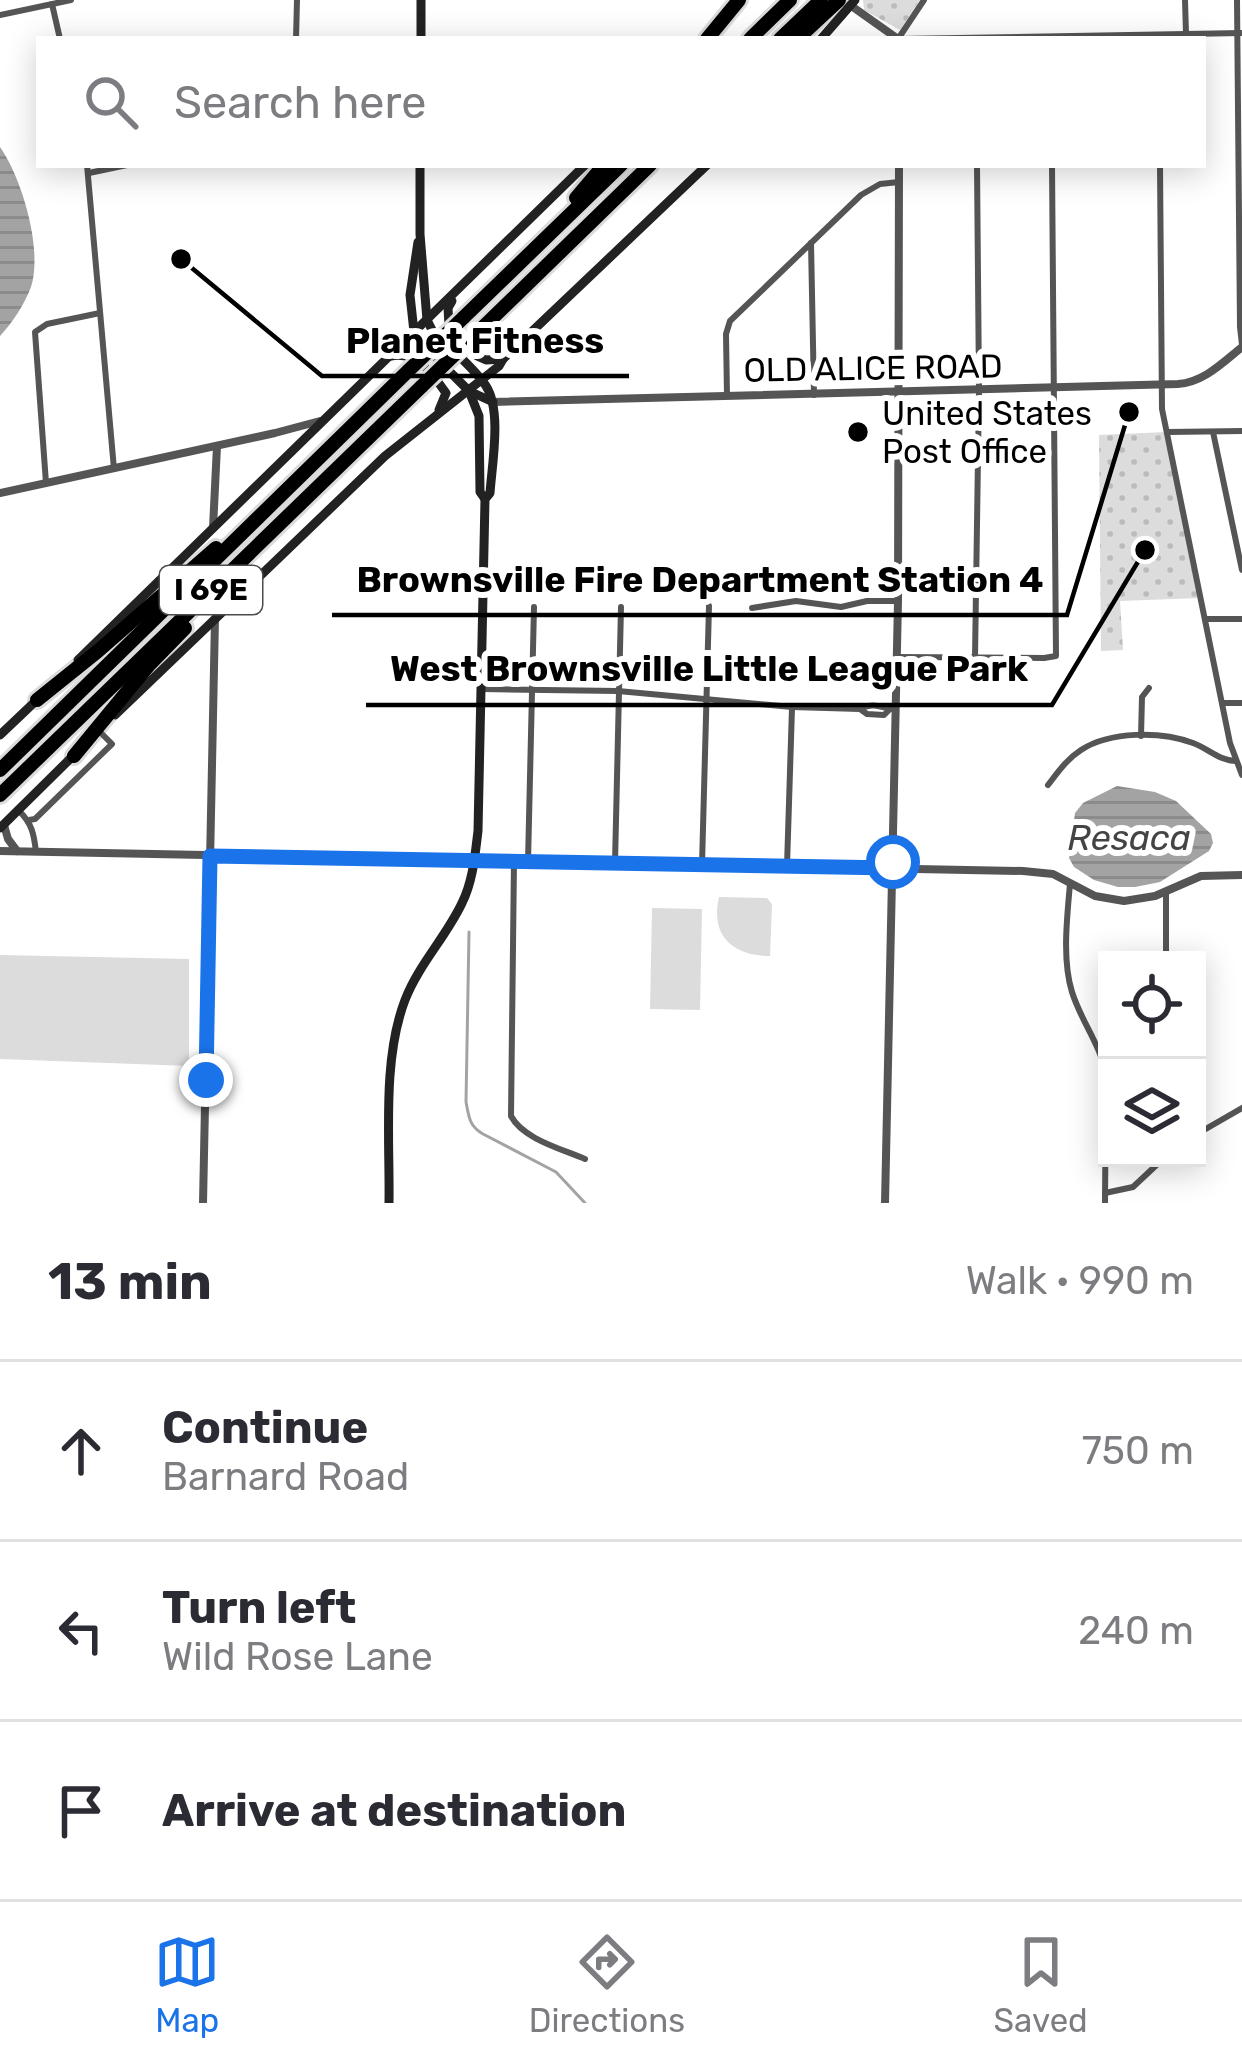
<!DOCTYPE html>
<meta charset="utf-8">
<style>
:root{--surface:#fff;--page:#f7f7f7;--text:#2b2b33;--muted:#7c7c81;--line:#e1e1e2;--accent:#1a73e8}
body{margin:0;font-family:Rubik,sans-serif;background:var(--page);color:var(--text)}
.controls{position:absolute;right:36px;bottom:36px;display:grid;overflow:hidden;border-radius:0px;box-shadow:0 6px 30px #0003}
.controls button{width:108px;height:108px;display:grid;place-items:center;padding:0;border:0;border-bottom:3px solid var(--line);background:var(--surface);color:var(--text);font:60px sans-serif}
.stop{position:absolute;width:36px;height:36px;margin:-27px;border:9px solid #1a73e8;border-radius:50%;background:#fff}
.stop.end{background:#1a73e8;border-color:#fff;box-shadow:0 3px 12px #0008}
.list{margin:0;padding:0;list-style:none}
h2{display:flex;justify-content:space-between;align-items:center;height:156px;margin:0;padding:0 48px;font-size:51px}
h2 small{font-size:39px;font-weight:400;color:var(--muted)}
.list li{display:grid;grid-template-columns:78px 1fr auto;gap:36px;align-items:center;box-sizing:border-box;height:180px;padding:0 48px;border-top:3px solid var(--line)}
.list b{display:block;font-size:45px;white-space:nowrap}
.list p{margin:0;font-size:39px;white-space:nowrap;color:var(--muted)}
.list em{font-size:39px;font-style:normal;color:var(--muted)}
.icon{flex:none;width:66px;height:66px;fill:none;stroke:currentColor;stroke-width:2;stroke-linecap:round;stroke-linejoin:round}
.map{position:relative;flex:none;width:1242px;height:1203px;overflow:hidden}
.search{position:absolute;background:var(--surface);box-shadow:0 6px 30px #0003;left:36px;right:36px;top:36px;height:132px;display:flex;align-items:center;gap:30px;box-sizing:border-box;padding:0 42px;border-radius:0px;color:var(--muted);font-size:45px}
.sheet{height:696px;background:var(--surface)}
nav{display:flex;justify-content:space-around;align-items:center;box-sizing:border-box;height:168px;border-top:3px solid var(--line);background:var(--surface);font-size:33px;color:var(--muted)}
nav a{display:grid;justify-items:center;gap:6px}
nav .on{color:var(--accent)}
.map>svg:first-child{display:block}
.green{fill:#dcdcdc}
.park{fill:url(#park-dots)}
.water{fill:url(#water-rules)}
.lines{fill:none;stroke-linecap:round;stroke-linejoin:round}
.stream{stroke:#a3a3a3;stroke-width:3}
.motorway-casing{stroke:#dbdbdb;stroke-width:20}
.minor{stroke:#555;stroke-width:6}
.tertiary{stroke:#555;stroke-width:8}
.secondary{stroke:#222;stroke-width:9}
.motorway{stroke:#000;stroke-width:14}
.motorway-bridge-casing{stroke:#dbdbdb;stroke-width:20;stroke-linecap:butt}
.motorway-bridge{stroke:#000;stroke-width:14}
.route{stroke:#1a73e8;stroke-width:15}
.poi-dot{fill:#000;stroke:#fff;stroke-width:4.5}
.labels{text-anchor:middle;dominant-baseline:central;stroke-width:12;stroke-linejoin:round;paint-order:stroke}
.shield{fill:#fff;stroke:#4c4c4c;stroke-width:3}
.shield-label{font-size:30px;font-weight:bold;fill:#000}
.street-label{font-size:33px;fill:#000;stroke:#fff}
.poi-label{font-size:33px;fill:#000;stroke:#fff;text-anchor:start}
.water-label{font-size:36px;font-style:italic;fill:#444;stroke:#fff}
.leader{fill:none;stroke:#000;stroke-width:4.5}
.callout-dot{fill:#000;stroke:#fff;stroke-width:4.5}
.callout-label{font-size:36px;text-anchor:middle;font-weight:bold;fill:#000;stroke:#fff;stroke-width:12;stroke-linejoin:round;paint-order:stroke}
</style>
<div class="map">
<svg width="1242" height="1203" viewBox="0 0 1242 1203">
<defs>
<pattern id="park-dots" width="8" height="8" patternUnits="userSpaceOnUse" patternTransform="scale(3)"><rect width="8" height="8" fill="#dcdcdc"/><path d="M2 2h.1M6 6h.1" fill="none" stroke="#bbb" stroke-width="1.8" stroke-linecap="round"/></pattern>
<pattern id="water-rules" width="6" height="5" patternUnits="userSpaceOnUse" patternTransform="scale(3)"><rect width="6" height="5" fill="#a3a3a3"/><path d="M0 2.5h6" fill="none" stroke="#8b8b8b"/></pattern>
</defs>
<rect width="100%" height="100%" fill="#fff"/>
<g class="green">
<path d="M719 897 767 898 772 904 770 956C732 956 710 935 719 897Z"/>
<path d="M652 908 702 909 700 1010 650 1009Z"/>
<path d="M0 955 189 959V1066L0 1059Z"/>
</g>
<g class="park">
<path d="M863 0H920L900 30 864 10Z"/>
<path d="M1166 432 1200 598 1120 601 1123 650 1101 651 1099 435Z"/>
</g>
<g class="water">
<path d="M0 147C22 178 43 250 31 287 24 305 13 322 0 336Z"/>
<path d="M1117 786 1155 792 1176 801 1211 834 1213 843 1209 851 1160 882 1135 887H1118L1094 880 1074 867 1069 858 1075 813 1083 803Z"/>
</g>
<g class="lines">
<path class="stream" d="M469 932 466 1102C469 1117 469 1126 483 1134L556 1172 585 1203"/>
<defs>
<g id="motorway">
<path d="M707 39 739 0"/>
<path d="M750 39 790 0"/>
<path d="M780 39 821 0"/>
<path d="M797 39 839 0"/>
<path d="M576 198 604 165"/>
<path d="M463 318 621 165"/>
<path d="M476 334 650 165"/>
<path d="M37 700 98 651 216 548"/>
<path d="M74 756 149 665 185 628"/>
<path d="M0 770 409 370"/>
<path d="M0 795 422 386"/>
</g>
</defs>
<use href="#motorway" class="motorway-casing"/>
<g class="minor">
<path d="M1185 0 1186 34"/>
<path d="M1237 0 1240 327 1242 345"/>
<path d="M52 4 60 39"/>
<path d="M0 15 71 0"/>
<path d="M296 39 297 0"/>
<path d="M898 39 1242 33"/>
<path d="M898 39 924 0"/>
<path d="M87 165 114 469"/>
<path d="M1160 165 1162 409 1230 743 1242 775"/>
<path d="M89 173 127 165"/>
<path d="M811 243 814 395"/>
<path d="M727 396 726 334 730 321 861 195 880 184 899 182"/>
<path d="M1168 432 1242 431"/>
<path d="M1213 432 1242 570"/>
<path d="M46 483 35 332 47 324 100 313"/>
<path d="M752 608 796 601 841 607 867 601H898"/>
<path d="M1205 619H1242"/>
<path d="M897 657 1044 658 1056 656 1052 165"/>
<path d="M975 658 979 390 977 165"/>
<path d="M482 689 618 691 792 707 860 709C877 701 881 709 895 709"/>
<path d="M1222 703H1242"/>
<path d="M860 709 867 714 884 715 890 709"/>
<path d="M1141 736 1142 697 1149 688"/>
<path d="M1048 785C1058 772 1067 759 1081 750 1110 731 1161 731 1193 743 1209 749 1220 761 1236 761"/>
<path d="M18 810C32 823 34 834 36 852"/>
<path d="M29 820 35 819 112 744 99 731"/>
<path d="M514 861 511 1116C523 1139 562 1149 585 1159"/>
<path d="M528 862 534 607"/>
<path d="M615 863 621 607"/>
<path d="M702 865 709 606"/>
<path d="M787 866 792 708"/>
<path d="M1070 884C1067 918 1062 960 1072 992 1081 1021 1100 1044 1106 1074L1105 1203"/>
<path d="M1166 892V960"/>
<path d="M1197 1134 1242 1108"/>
<path d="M1105 1193 1133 1187 1164 1158"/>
</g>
<g class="tertiary">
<path d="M850 5 898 39"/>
<path d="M493 402 1178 384C1204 382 1222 363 1242 347"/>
<path d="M0 493 275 433 320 421"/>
<path d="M213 528 217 446"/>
<path d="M4 825 8 839 17 851"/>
<path d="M0 851 1023 871 1053 874 1095 896 1124 901 1155 896 1201 876 1242 875"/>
<path d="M203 1203 215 619"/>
<path d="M885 1203 898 601 899 165"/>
</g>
<g class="secondary">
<path d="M421 39V0"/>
<path d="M821 39 855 0"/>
<path d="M418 242 410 295 414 332 423 345 469 391 493 402"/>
<path d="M452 301 448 308 449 326 477 356 486 360 503 359"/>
<path d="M391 356C416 351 432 373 446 393L439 410"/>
<path d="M469 391 479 416 480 492 485 499"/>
<path d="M78 660 585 165"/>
<path d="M115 715 385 456 499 366 503 359 707 165"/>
<path d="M0 735 40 697"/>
<path d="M0 828 77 752"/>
<path d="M389 1203C390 1139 382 1060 405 1000 419 964 446 937 462 903 473 881 475 855 478 831L485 499 490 493C492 464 502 411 486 386 473 366 449 348 432 330L427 320 420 234V165"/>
</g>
<use href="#motorway" class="motorway"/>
<defs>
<g id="motorway-bridge">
<path d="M409 370 463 318"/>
<path d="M422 386 476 334"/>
</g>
</defs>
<use href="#motorway-bridge" class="motorway-bridge-casing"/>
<use href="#motorway-bridge" class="motorway-bridge"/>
</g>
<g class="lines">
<path class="route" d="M206 1080 210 856 893 868V862"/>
</g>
<circle class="poi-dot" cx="858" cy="432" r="12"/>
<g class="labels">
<rect class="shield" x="160" y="566" width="102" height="48" rx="9"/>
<g class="shield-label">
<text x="211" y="590">I 69E</text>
</g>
<g class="street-label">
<text transform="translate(873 368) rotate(-1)">OLD ALICE ROAD</text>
</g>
<g class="poi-label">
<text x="882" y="413">United States<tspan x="882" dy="38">Post Office</tspan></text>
</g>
<g class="water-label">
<text x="1129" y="837">Resaca</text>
</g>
</g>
<path class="leader" d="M181 259L322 376H629M1129 412L1067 615H332M1145 550L1052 705H366"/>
<g class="callout-dot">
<circle cx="181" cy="259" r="12"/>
<circle cx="1129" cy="412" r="12"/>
<circle cx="1145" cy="550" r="12"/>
</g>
<g class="callout-label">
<text x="475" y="353">Planet Fitness</text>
<text x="700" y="592">Brownsville Fire Department Station 4</text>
<text x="709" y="681">West Brownsville Little League Park</text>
</g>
</svg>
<div class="controls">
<button><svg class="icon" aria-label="locate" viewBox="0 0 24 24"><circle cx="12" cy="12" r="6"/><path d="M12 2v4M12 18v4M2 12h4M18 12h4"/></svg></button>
<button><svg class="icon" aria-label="layers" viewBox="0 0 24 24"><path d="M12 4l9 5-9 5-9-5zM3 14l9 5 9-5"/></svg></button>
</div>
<div class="stop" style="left:893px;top:862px"></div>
<div class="stop end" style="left:206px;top:1080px"></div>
<div class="search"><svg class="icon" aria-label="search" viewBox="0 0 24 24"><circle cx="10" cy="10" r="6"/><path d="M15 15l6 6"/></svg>Search here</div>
</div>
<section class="sheet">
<h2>13 min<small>Walk · 990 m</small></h2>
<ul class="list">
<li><svg class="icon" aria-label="ahead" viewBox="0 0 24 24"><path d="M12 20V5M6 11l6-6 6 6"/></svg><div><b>Continue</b><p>Barnard Road</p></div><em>750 m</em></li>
<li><svg class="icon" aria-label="left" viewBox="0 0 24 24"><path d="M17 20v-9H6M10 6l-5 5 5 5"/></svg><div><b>Turn left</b><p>Wild Rose Lane</p></div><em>240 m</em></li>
<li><svg class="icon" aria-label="arrive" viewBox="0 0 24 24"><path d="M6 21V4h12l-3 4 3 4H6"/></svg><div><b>Arrive at destination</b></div></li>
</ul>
</section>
<nav>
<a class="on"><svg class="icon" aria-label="map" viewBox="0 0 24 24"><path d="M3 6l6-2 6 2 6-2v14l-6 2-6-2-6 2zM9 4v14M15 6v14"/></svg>Map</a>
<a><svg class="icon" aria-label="directions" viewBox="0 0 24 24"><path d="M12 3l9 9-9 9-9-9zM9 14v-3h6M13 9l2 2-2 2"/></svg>Directions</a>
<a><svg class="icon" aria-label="saved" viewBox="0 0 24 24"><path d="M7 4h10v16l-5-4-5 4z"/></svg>Saved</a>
</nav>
